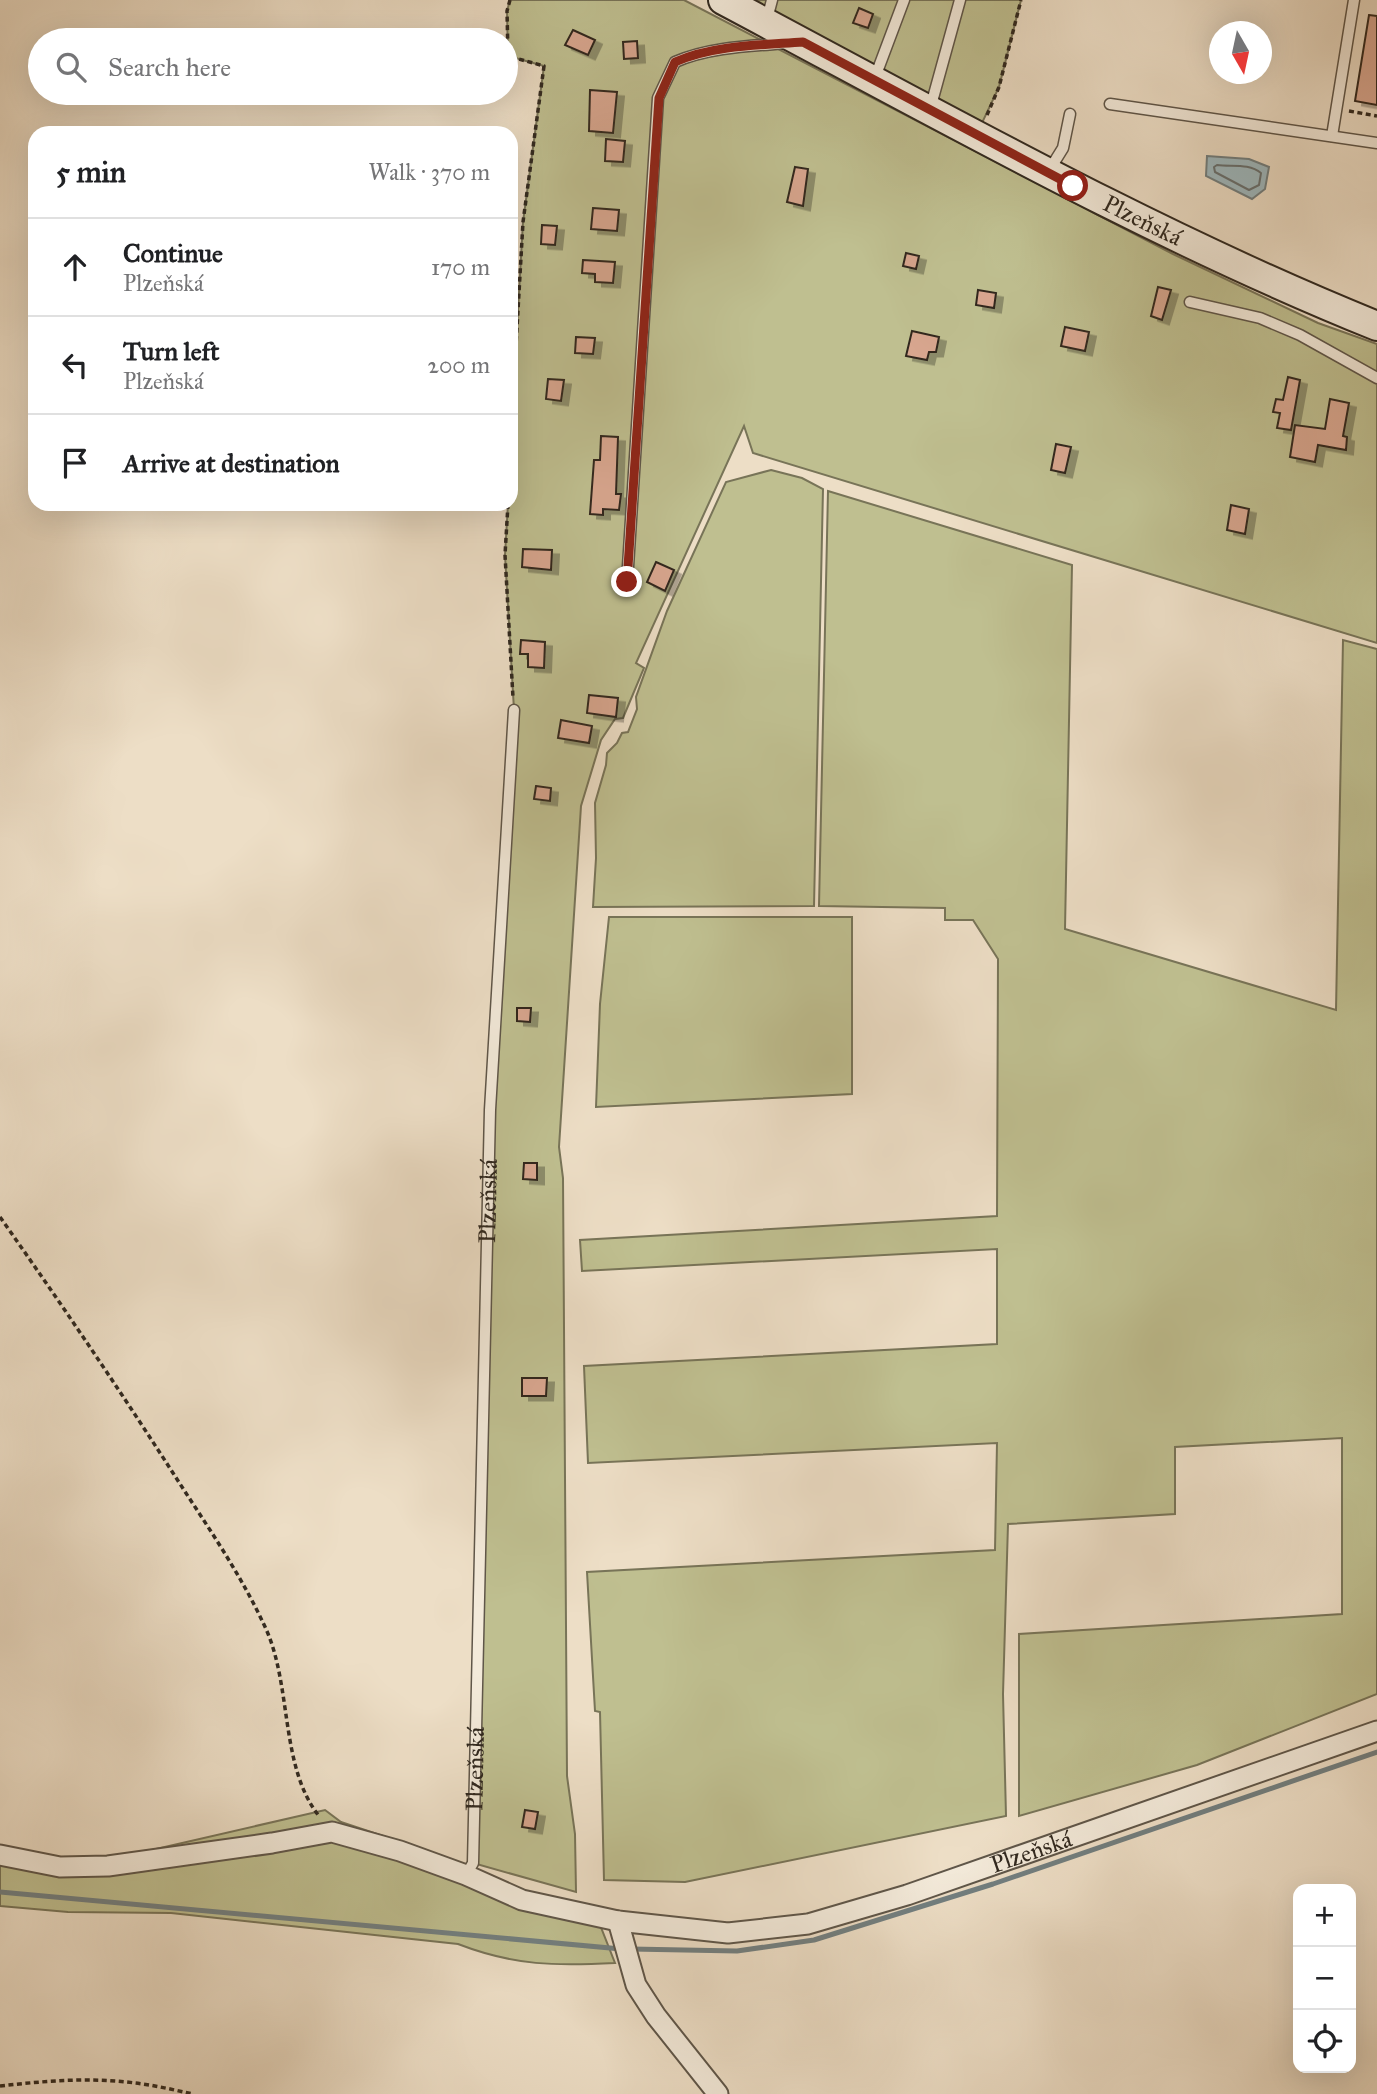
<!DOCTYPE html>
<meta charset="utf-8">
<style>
:root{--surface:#fff;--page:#f6f6f6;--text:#202124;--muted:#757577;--line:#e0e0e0}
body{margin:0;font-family:"IM FELL Great Primer",serif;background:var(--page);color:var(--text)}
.controls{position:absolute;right:21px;bottom:21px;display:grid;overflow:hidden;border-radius:14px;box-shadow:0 7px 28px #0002}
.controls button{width:63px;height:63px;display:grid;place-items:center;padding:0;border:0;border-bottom:2px solid var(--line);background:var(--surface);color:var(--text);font:35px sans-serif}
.compass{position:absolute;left:1209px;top:21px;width:63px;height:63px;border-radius:50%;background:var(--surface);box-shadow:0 7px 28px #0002;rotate:171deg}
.stop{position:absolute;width:21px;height:21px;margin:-16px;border:5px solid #8f2418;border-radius:50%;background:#fff}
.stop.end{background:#8f2418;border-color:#fff;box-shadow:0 2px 7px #0008}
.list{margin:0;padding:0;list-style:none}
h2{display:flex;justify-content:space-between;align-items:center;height:91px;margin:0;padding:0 28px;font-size:30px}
h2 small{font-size:23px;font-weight:400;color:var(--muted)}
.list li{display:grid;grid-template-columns:46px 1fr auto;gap:21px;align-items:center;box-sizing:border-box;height:98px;padding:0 28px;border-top:2px solid var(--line)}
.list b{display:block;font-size:26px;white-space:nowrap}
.list p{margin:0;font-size:23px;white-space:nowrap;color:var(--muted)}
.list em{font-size:23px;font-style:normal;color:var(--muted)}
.icon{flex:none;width:38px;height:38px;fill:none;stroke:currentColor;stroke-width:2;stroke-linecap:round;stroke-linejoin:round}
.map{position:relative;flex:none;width:1377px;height:2094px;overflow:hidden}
.search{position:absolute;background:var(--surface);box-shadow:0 7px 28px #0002;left:28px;top:28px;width:490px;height:77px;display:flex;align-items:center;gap:18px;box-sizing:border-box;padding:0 24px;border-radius:38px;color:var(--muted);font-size:26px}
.panel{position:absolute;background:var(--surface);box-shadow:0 7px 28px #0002;left:28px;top:126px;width:490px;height:385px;border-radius:21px}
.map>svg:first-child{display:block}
.green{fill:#bfbf90;stroke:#787458;stroke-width:2}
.water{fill:#9eb9c0;stroke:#727f80;stroke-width:2}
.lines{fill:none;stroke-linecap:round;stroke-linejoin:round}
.shore{stroke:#677070;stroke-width:2}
.stream{stroke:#727f80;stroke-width:5}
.building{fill:#d8a68f;stroke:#30281f;stroke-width:2;filter:url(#shadow)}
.service-casing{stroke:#5f5649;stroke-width:13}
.minor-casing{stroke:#5f5649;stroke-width:23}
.secondary-casing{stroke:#30281f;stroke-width:32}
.path{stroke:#30281f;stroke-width:3.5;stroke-dasharray:5 3.5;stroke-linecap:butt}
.service{stroke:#f3eada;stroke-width:10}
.minor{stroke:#f3eada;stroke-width:19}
.secondary{stroke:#f3eada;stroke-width:28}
.route{stroke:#8f2418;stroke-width:9}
.labels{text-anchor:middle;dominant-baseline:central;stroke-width:7;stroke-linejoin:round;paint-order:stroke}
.street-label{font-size:24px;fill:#30281f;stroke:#f3eada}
</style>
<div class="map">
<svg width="1377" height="2094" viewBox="0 0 1377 2094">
<defs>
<filter id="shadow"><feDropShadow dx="7" dy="4.5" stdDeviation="0" flood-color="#0004"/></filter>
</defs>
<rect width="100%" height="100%" fill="#eddec6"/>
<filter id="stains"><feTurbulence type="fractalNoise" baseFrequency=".00286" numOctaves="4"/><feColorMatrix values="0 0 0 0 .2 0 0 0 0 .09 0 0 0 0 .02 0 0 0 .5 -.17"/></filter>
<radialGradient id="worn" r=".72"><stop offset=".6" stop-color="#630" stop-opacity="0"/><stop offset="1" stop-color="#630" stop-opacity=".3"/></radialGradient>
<g class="green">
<path d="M510 0H684L1173 254 1318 323 1377 344V643L753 453 744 426 636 663 644 668 623 718 615 719 601 740 581 806 559 1147 563 1178 567 1776 575 1834 576 1892 473 1863 490 1110 514 710 505 555 508 504H511V434L523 222 544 66 508 56 507 11Z"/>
<path d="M750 0H1021L999 87 982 123Z"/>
<path d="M771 470 802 478 823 489 814 906 593 907 596 858 595 803 606 765 607 753 617 743 622 733 628 732 637 709 636 697 667 611 726 482Z"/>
<path d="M828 491 1072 565 1065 929 1336 1010 1343 640 1377 649V1694L1197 1765 1019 1816V1634L1342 1614V1438L1175 1447V1514L1008 1524 1003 1694 1006 1816 685 1882 604 1880 600 1712 595 1711 587 1572 995 1550 997 1443 588 1463 584 1366 997 1344V1249L582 1271 580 1240 997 1216 998 959 973 920H945V908L819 906Z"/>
<path d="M609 917H852V1094L596 1107 600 1004Z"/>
<path d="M325 1810 341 1822 428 1851 475 1889 567 1920 600 1925 615 1963C556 1966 515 1966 458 1944L171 1913 68 1912 0 1906V1848L42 1856 86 1860 143 1852Z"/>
</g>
<path class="water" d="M1207 156 1249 159 1269 167 1265 189 1252 199 1206 176Z"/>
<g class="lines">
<path class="shore" d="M1217 165C1232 167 1249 163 1261 173L1259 185 1249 190 1215 172 1214 167Z"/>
<g class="stream">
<path d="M0 1892 621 1949"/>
<path d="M631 1949 737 1951 814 1940 993 1884 1377 1752"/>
</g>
</g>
<g class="building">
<path d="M859 8 873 14 868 28 853 23Z"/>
<path d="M1369 15 1377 16V105L1355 101Z"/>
<path d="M573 30 595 40 588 55 565 45Z"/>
<path d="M637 41 638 58 624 59 623 42Z"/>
<path d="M590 90 617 92 613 133 589 131Z"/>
<path d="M606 139 625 141 623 162 605 161Z"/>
<path d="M795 167 808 169 803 206 787 202Z"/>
<path d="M593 208 619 210 617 231 591 229Z"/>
<path d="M542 225 557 226 555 245 541 244Z"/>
<path d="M906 253 919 256 916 269 903 266Z"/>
<path d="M583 260 615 262 613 283 595 282V274L582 273Z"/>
<path d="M1158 287 1171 290 1162 320 1151 316Z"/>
<path d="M978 290 996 293 994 308 976 305Z"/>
<path d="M1065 327 1089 332 1085 351 1061 346Z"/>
<path d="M912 331 939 337 936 352H929L927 360 906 356Z"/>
<path d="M576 337 595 338 593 354 575 353Z"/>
<path d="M1288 377 1300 380 1291 430 1277 428 1280 413 1273 412 1276 399 1283 400Z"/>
<path d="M548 379 564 380 561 401 546 399Z"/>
<path d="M1330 399 1349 403 1343 436 1347 437 1346 450 1318 445 1315 462 1290 457 1295 425 1325 429Z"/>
<path d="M601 436 618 437 616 494H621L619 510 603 509V515L590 514 594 460H600Z"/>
<path d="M1056 444 1071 447 1065 473 1051 470Z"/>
<path d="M1231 505 1249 509 1245 534 1227 530Z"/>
<path d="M523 549 552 550 551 570 522 567Z"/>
<path d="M656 562 674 570 665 591 647 582Z"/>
<path d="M521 640 545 642 544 668 528 667V654H520Z"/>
<path d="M589 695 618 698 616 717 587 713Z"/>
<path d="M561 720 592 726 589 743 558 738Z"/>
<path d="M536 786 551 788 550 801 534 799Z"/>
<path d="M517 1008H531L530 1022 517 1021Z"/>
<path d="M524 1163H537V1180L523 1179Z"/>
<path d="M522 1378H547L546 1396H522Z"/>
<path d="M525 1810 538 1812 535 1829 522 1827Z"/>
</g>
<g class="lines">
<defs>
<g id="service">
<path d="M767 19 772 0"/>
<path d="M874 80 904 0"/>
<path d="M1110 104 1377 143"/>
<path d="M930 109 960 0"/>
<path d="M1332 136 1354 0"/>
<path d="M1050 169 1063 148 1070 114"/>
<path d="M1190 302 1260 318 1300 335 1377 378"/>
<path d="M627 582 658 98 675 62C709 47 751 46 788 43"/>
<path id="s1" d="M466 1875 473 1863 490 1110 514 710"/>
</g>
<g id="minor">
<path id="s2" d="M0 1855 60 1867 108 1866 272 1843 332 1832 400 1851 466 1875 522 1900 618 1921 728 1933 808 1924 907 1895 1377 1731"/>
<path d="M618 1921 636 1985 656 2016 718 2094"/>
</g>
<g id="secondary">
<path id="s3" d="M723 0C938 114 1151 235 1377 326"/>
</g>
</defs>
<use href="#service" class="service-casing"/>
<use href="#minor" class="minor-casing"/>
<use href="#secondary" class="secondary-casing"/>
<g class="path">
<path d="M510 0 507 11 508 56 544 66 523 222 511 434"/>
<path d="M1349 111 1377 116"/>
<path d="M987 115 999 87 1021 0"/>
<path d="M508 504 505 555 513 698"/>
<path d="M0 1217C60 1302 117 1386 173 1473 205 1523 241 1574 266 1629 292 1687 280 1767 319 1816"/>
<path d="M0 2086C45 2081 90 2077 135 2083 154 2085 174 2090 193 2094"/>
</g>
<use href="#service" class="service"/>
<use href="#minor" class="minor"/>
<use href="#secondary" class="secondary"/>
</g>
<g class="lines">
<path class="route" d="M627 582 659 98 675 62C713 45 761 45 803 42L1073 186"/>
</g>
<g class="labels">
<g class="street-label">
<text stroke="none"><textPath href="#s3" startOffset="474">Plzeňská</textPath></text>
<text stroke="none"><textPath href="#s1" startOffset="676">Plzeňská</textPath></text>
<text stroke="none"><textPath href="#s1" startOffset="108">Plzeňská</textPath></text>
<text stroke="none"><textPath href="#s2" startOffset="1062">Plzeňská</textPath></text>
</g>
</g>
<rect width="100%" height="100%" filter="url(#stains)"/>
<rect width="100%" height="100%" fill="url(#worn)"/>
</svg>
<div class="controls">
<button>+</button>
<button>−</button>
<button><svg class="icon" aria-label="locate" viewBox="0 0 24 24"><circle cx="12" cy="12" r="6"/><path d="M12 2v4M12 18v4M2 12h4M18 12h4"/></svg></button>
</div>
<svg class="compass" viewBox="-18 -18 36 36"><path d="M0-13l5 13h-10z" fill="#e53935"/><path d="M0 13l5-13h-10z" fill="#757577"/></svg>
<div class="stop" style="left:1073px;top:186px"></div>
<div class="stop end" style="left:627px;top:582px"></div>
<div class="search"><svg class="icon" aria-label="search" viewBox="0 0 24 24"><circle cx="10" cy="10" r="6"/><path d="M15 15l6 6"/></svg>Search here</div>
<section class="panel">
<h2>5 min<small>Walk · 370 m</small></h2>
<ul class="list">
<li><svg class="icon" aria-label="ahead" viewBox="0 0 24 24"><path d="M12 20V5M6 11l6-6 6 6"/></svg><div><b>Continue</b><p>Plzeňská</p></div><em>170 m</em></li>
<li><svg class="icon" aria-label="left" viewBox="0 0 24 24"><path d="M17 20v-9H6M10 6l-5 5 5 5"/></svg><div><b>Turn left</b><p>Plzeňská</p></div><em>200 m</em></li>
<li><svg class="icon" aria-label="arrive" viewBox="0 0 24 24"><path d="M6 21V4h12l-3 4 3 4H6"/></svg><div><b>Arrive at destination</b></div></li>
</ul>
</section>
</div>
